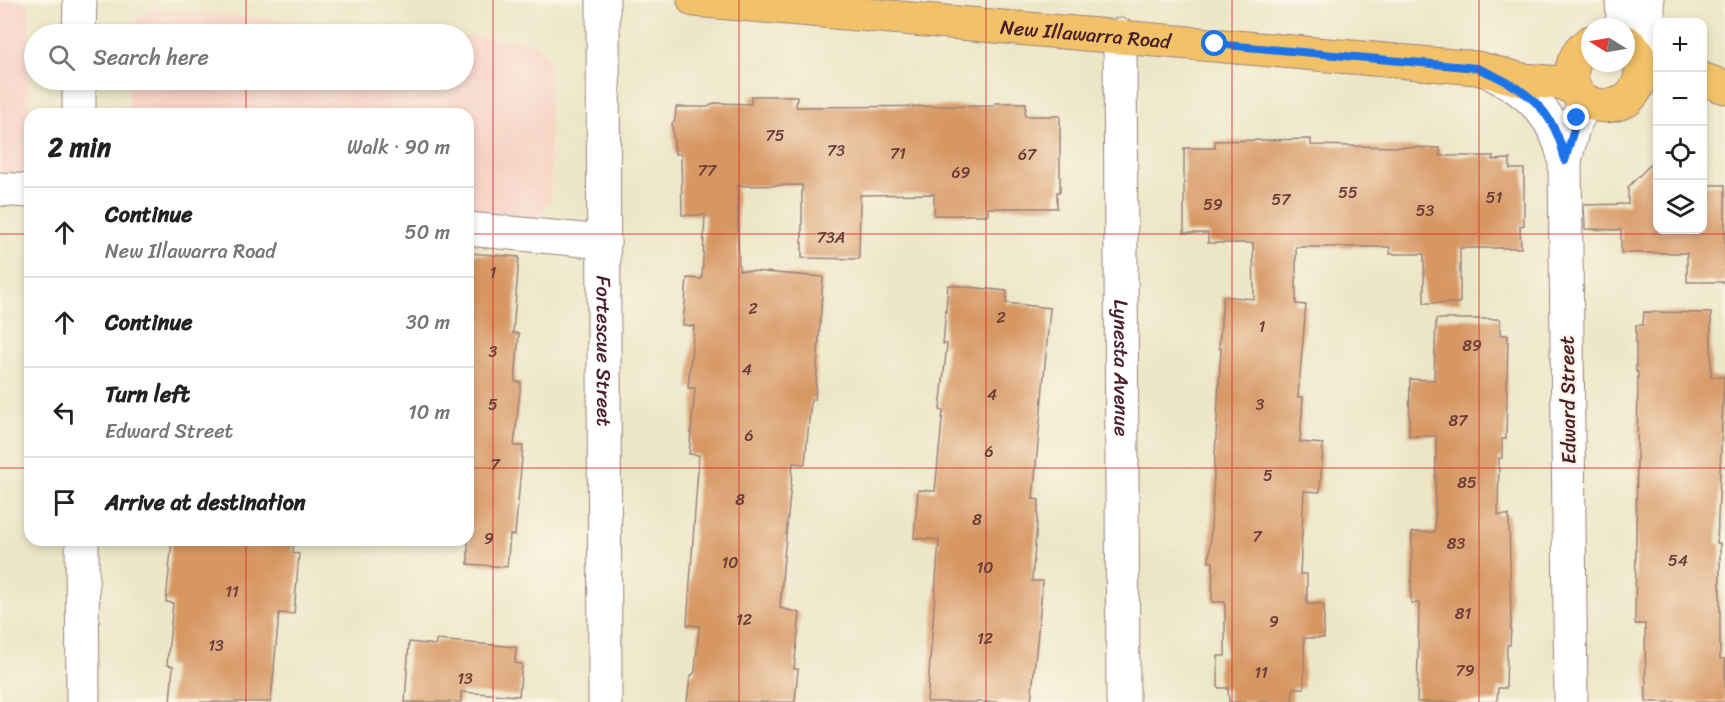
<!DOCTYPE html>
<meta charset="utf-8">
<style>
:root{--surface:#fff;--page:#f6f6f6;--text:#222;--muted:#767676;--line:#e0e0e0}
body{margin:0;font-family:Sriracha,sans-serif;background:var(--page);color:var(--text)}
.controls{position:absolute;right:18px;top:18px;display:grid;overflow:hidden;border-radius:12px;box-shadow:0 3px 9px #0003}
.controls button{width:54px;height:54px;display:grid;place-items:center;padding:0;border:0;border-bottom:2px solid var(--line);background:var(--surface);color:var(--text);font:30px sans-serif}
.compass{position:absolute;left:1581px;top:18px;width:54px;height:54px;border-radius:50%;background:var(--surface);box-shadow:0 3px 9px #0003;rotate:281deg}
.stop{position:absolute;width:18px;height:18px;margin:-14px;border:4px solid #1a73e8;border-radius:50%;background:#fff}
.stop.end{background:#1a73e8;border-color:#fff;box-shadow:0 2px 6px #0008}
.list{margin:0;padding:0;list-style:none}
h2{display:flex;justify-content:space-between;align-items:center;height:78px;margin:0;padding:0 24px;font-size:26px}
h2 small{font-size:20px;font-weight:400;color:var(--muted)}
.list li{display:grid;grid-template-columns:39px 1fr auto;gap:18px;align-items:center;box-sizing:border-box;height:90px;padding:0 24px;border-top:2px solid var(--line)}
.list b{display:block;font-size:22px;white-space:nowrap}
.list p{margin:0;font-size:20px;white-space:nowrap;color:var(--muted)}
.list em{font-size:20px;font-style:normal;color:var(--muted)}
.icon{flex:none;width:33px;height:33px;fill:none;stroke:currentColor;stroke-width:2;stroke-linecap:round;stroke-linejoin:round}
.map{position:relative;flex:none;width:1725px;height:702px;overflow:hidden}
.search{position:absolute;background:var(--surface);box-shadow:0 3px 9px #0003;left:24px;top:24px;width:450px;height:66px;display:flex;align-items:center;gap:15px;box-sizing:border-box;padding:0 21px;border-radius:33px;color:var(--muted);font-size:22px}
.panel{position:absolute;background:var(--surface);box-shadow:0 3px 9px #0003;left:24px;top:108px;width:450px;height:438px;border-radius:18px}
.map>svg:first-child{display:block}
.built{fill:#f6d1c5}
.building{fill:#d79763}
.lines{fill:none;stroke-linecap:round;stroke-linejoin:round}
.minor-casing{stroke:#9b8279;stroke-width:35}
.major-casing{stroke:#9b8279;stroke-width:35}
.minor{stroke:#fff;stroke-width:33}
.major{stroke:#f2c26a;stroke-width:33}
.route{stroke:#1a73e8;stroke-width:8}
.grid{fill:none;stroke:#d62828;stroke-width:1.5;stroke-opacity:0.55}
.labels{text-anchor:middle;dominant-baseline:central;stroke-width:4.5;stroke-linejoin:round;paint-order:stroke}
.number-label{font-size:16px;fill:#6d3d39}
.street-label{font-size:20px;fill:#4a1f2b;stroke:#fcf5e5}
</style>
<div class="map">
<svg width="1725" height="702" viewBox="0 0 1725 702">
<rect width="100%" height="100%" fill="#fcf5e5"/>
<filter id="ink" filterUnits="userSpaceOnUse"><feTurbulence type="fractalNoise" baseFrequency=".0167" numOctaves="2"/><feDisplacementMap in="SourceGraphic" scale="12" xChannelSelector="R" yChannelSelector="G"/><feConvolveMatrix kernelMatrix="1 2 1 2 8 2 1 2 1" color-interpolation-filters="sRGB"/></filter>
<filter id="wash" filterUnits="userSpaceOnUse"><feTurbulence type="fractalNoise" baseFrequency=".008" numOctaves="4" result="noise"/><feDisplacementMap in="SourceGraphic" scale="24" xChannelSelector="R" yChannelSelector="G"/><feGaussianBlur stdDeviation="1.35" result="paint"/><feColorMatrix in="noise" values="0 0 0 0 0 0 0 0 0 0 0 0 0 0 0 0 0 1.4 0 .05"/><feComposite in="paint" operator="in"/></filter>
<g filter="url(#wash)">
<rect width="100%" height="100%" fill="#ece6c7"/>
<g class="built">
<path d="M0 0 29 2 28 174 0 172Z"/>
<path d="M152 9 443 34H130V25Z"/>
<path d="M464 36 535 43 548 60 551 202 537 218 468 212V114H128L129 80H464Z"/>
</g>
<g id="blocks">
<g class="building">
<path d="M751 96H797L796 107 995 106V103H1026L1025 116H1060V192H1057V208H988V215H934V194L860 195 859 259 802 258V185L737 186 739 270 823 277 815 399H811L805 464 793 463 783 568 780 608 800 613 794 669H798L795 702H687L690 677 695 672 699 626 687 625 699 455 689 454 695 388H688L694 326 683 325 687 278 702 279 705 215H682L681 154H675L672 124 675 120 676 107H708L714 103 751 104Z"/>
<path d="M1311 139V145L1440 148V156H1493V160L1510 159V169H1524V225L1520 226 1521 248H1460V303H1424V254H1390V247H1296V304L1306 305 1298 397H1303L1300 442 1323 444 1320 492 1304 491 1300 574H1307V604H1324V638H1304V688H1293L1292 702H1229L1228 688H1218V656H1225V602H1212L1213 562H1209L1221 348H1219L1223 296 1254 299 1253 243H1208V233H1184V148H1215V141Z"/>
<path d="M1658 157V230H1702V185H1725V282H1687V253H1621V230L1585 229 1584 205 1628 204V187Z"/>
<path d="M468 253 519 257 513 333 519 334 515 382H521L514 446H523L515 535H510L507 567 468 564Z"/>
<path d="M948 285 1007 291 1006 303 1050 308 1033 499 1039 500 1032 581H1043L1031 702H927L939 540 914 538 918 490 935 491 943 411 940 410 947 344H943Z"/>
<path d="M1644 312 1711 313V377H1724L1717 543H1720V659H1725V702H1646L1645 624H1635L1638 372H1636V325H1643Z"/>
<path d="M1436 319H1500V335H1508L1506 439H1502V458H1499L1498 515H1509L1511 625 1510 645H1507L1506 688H1498L1497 702H1417L1419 603H1411L1412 532H1435L1436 436H1409L1410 379 1434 380Z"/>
<path d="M172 540H294L293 553 299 554 294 614 279 613 271 702H170L173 666 167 665 173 603 166 602Z"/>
<path d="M436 640 516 647 515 663 522 664 519 696 461 692V702H405L409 642 436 645Z"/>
</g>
</g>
</g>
<g filter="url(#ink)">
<use href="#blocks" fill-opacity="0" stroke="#9b8279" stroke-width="1.5"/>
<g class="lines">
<defs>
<g id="minor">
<path id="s1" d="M603 0 605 702"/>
<path d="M1620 27 1623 19 1622 0"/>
<path d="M79 34 80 0"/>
<path id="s2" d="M1120 35 1123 702"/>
<path d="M1638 54 1650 33 1647 0"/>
<path d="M1493 74C1532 93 1556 118 1565 161"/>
<path d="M79 80V114"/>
<path d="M0 189 30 191"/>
<path d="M468 229 604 242"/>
<path d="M82 540 83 702"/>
<path d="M1571 702 1565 161 1573 127 1586 101"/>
</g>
<g id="major">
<path id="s3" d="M694 0 1477 68 1522 80 1562 83 1575 89"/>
<path d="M1590 42C1550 72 1581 123 1627 100 1645 83 1647 57 1626 42"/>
<path d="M1702 79 1725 87"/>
</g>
</defs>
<use href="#minor" class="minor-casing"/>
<use href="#major" class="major-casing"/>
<use href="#minor" class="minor"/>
<use href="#major" class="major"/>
</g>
</g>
<g class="lines" filter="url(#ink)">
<path class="route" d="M1215 44 1477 68C1524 87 1555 108 1565 161L1577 118"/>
</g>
<path class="grid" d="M246 0V34M493 0V702M739 0V702M986 0V702M1232 0V702M1479 0V702M246 80V114M0 234H30M468 234H1725M0 468H30M468 468H1725M246 540V702"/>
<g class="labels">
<g class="number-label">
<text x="775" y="135">75</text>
<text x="836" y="150">73</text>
<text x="898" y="153">71</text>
<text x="1027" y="154">67</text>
<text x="707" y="170">77</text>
<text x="961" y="172">69</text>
<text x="1348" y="192">55</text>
<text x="1494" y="197">51</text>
<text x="1281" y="199">57</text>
<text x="1213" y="204">59</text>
<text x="1425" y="210">53</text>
<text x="831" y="237">73A</text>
<text x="493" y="272">1</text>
<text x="753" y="308">2</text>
<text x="1001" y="317">2</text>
<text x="1262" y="326">1</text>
<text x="1472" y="345">89</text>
<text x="493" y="351">3</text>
<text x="747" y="369">4</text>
<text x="992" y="394">4</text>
<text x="493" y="404">5</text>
<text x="1260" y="404">3</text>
<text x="1458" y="420">87</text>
<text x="749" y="435">6</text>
<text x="989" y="451">6</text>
<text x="495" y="464">7</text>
<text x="1268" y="475">5</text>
<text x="1467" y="482">85</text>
<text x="740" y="499">8</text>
<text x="977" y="519">8</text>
<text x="1257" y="536">7</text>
<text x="489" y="538">9</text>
<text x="1456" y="543">83</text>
<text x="1678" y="560">54</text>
<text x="730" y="562">10</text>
<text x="985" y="567">10</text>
<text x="232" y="591">11</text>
<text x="1463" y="613">81</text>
<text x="744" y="619">12</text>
<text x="1274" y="621">9</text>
<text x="985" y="638">12</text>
<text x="216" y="645">13</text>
<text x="1465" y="670">79</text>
<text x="1261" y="672">11</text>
<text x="465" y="678">13</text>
</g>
<g class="street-label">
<text stroke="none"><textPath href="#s3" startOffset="393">New Illawarra Road</textPath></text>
<text stroke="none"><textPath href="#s1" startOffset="351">Fortescue Street</textPath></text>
<text stroke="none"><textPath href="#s2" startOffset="333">Lynesta Avenue</textPath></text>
<text transform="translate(1568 400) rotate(-91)">Edward Street</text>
</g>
</g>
</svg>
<div class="controls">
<button>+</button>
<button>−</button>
<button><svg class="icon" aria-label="locate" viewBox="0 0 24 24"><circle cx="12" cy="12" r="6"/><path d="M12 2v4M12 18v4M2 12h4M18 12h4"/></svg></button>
<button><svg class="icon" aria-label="layers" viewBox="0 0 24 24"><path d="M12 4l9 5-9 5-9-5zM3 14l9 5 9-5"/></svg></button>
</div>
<svg class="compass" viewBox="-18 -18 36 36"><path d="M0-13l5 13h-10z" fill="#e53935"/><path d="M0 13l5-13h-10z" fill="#767676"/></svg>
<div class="stop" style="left:1215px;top:44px"></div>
<div class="stop end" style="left:1577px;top:118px"></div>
<div class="search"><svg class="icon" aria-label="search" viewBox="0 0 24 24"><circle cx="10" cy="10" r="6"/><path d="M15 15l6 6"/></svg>Search here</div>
<section class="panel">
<h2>2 min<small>Walk · 90 m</small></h2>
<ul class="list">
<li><svg class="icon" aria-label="ahead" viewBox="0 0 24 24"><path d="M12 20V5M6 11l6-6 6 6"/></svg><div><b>Continue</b><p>New Illawarra Road</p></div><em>50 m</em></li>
<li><svg class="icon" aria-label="ahead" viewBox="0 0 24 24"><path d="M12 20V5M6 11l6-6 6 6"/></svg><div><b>Continue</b></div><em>30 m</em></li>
<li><svg class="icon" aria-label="left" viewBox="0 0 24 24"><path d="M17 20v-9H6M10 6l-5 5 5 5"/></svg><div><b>Turn left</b><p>Edward Street</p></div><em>10 m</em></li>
<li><svg class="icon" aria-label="arrive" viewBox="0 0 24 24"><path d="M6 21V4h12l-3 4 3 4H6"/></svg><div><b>Arrive at destination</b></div></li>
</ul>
</section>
</div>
